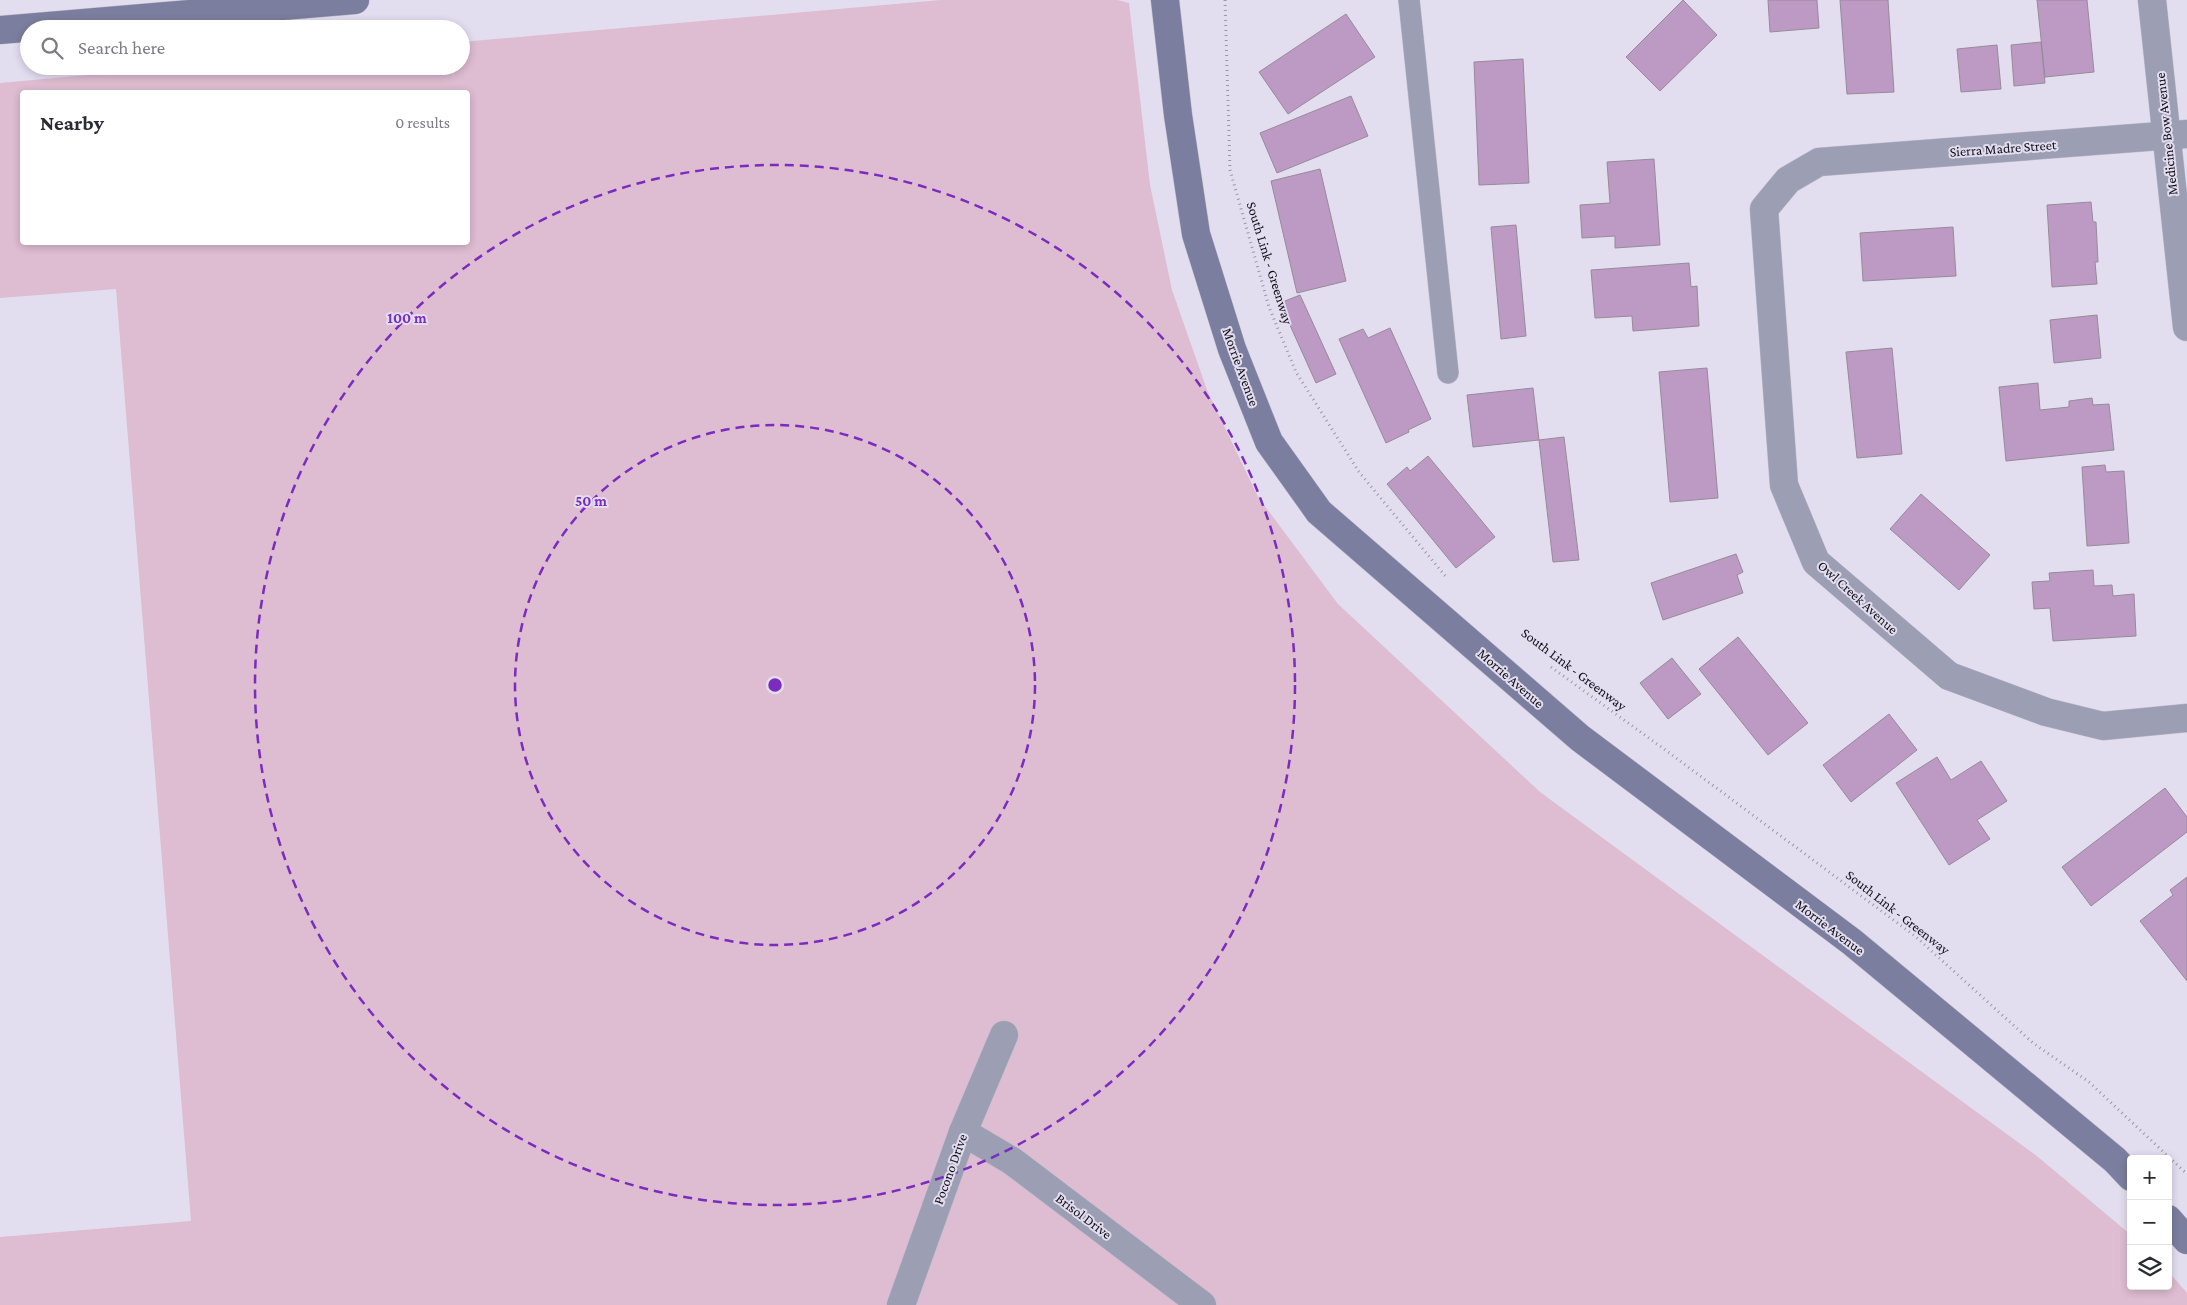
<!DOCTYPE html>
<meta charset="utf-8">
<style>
:root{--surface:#fff;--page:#f2f2f3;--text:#2b2b33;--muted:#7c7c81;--line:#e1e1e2}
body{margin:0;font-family:"Crimson Pro",serif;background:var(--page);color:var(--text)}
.controls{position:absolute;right:15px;bottom:15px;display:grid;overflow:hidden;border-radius:5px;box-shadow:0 2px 8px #0003}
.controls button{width:45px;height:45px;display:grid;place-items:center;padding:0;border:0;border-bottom:1px solid var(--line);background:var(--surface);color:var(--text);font:25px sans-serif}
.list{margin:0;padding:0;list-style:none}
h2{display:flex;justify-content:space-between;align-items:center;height:65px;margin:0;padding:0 20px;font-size:21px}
h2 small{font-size:16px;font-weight:400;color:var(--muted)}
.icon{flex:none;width:28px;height:28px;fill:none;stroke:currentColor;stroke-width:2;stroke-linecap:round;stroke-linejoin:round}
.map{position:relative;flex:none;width:2187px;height:1305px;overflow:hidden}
.search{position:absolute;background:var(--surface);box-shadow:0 2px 8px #0003;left:20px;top:20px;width:450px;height:55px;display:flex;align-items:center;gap:12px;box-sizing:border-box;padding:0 18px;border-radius:28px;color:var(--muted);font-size:19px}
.panel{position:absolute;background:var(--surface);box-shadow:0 2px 8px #0003;left:20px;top:90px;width:450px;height:155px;border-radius:5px}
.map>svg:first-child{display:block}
.green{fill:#debcd1;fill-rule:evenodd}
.building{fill:#bd9ac4;stroke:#978a99}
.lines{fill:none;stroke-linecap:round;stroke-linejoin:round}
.lane-casing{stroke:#c1bccd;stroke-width:22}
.street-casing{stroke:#c1bccd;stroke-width:29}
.secondary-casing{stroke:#c1bccd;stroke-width:29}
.path{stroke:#9c97a6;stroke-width:3;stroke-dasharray:1 4;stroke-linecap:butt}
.lane{stroke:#9c9eb4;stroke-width:21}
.street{stroke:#9c9eb4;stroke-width:28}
.secondary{stroke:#7b7e9e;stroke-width:28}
.ring{fill:none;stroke:#7b2cbf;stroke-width:2.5;stroke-dasharray:9 6}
.labels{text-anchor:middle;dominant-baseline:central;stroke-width:4;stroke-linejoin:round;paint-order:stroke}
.street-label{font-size:14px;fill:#100e15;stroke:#e3ddf0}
.centre{fill:#7b2cbf;stroke:#e3ddf0;stroke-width:2.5}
.ring-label{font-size:15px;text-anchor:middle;font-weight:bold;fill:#7b2cbf;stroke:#e3ddf0;stroke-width:4;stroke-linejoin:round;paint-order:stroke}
</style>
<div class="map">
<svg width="2187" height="1305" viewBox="0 0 2187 1305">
<rect width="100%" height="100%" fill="#e3ddf0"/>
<path class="green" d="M941 0H1117L1129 3 1150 185 1172 290 1207 390 1258 497 1338 604 1540 792 2038 1157 2131 1235V1286H2168V1271L2187 1293V1305H0V1237L191 1221 116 289 0 298V83L186 66H461V42ZM22 92H468V242H22Z"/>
<g class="building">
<path d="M1683 0 1717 35 1660 91 1626 57Z"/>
<path d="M1768 0H1817L1819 28 1770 32Z"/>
<path d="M1840 0H1888L1894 92 1847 94Z"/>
<path d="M2037 0H2087L2094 72 2045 77Z"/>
<path d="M1346 14 1375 57 1288 114 1259 72Z"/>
<path d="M2041 42 2045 83 2014 86 2011 45Z"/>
<path d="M1997 45 2001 89 1961 92 1957 49Z"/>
<path d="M1523 59 1529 183 1479 185 1474 62Z"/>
<path d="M1351 96 1368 136 1277 173 1260 133Z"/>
<path d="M1654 159 1660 245 1615 248V236L1582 238 1580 205 1610 203 1607 162Z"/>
<path d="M1320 169 1346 281 1297 293 1271 181Z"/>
<path d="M2091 202 2093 222H2096L2098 262H2095L2097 284 2052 287 2047 205Z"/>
<path d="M1516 225 1526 336 1501 339 1491 227Z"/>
<path d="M1953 227 1956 276 1863 281 1860 233Z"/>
<path d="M1689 263 1691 287 1697 286 1699 326 1633 331 1632 316 1595 318 1591 270Z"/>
<path d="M1300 295 1336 374 1316 383 1280 303Z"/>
<path d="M2097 315 2101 358 2054 363 2050 320Z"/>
<path d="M1390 328 1431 419 1408 430 1409 432 1386 443 1339 339 1363 329 1368 338Z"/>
<path d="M1892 348 1902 454 1857 458 1846 352Z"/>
<path d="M1707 368 1718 498 1670 502 1659 372Z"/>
<path d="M2038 383 2040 410 2069 407V401L2092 398 2093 405 2109 404 2114 450 2006 461 1999 387Z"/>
<path d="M1533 388 1539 440 1473 447 1467 395Z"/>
<path d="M1564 437 1579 560 1553 562 1539 440Z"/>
<path d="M1428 456 1495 537 1456 568 1387 484 1407 467 1410 471Z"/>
<path d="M2105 465 2106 472 2124 471 2129 543 2087 546 2082 467Z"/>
<path d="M1921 494 1990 555 1959 590 1890 529Z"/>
<path d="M1736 554 1743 572 1737 575 1743 593 1663 620 1651 583Z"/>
<path d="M2093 570 2094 586 2112 585 2113 596 2134 594 2136 636 2053 641 2050 608 2034 609 2032 582 2050 581 2049 573Z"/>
<path d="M1738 637 1808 723 1768 755 1699 669Z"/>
<path d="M1672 658 1701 694 1668 719 1640 683Z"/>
<path d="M1889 714 1917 750 1851 802 1823 765Z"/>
<path d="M1937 757 1951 780 1981 761 2007 801 1977 820 1990 839 1949 865 1896 783Z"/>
<path d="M2165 788 2187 817V832L2091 906 2062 867Z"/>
<path d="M2187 877V981L2140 921 2173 895 2170 890Z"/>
</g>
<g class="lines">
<defs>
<path id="lane" d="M1409 0 1448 373"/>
<g id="street">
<path d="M2152 0 2187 327"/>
<path d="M2187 134 1819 162 1788 180 1764 209 1784 485 1816 562 1949 676 2046 712 2103 726 2187 718"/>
<path d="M963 1132 1012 1161 1202 1305"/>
<path d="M901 1305 963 1132 1004 1035"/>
</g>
<g id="secondary">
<path d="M1165 0 1178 115 1196 234 1232 349 1269 442 1319 512 1580 738 1852 942 2115 1160 2131 1177"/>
<path d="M0 30 355 0"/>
<path d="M2168 1219 2187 1240"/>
</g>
</defs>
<use href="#lane" class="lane-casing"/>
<use href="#street" class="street-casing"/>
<use href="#secondary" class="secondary-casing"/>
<g class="path">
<path d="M1225 0 1230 170 1269 307 1296 372 1359 472 1447 578"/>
<path d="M1551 667 1664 749 1915 936 2033 1043 2089 1082 2187 1174"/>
</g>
<use href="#lane" class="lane"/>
<use href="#street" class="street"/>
<use href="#secondary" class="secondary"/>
</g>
<g class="ring">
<circle cx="775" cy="685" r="260"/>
<circle cx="775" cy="685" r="520"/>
</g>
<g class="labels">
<g class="street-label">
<text transform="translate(2166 134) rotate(-96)">Medicine Bow Avenue</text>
<text transform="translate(2003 148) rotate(-4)">Sierra Madre Street</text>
<text transform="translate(1270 263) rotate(73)">South Link - Greenway</text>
<text transform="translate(1241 367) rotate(70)">Morrie Avenue</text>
<text transform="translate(1858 597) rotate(42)">Owl Creek Avenue</text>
<text transform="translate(1574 669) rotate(37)">South Link - Greenway</text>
<text transform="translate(1511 678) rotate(41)">Morrie Avenue</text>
<text transform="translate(1898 912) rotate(38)">South Link - Greenway</text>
<text transform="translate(1830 927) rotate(37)">Morrie Avenue</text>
<text transform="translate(950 1169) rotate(-70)">Pocono Drive</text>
<text transform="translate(1084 1216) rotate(37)">Brisol Drive</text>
</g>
</g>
<circle cx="775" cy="685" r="8" class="centre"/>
<g class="ring-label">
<text x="407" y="323">100 m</text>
<text x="591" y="506">50 m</text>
</g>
</svg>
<div class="controls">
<button>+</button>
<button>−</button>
<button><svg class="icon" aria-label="layers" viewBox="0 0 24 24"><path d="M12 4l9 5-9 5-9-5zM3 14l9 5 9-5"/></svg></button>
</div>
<div class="search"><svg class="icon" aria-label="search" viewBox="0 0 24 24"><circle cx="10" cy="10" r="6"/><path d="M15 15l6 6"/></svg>Search here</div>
<section class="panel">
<h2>Nearby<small>0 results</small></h2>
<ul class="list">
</ul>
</section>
</div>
